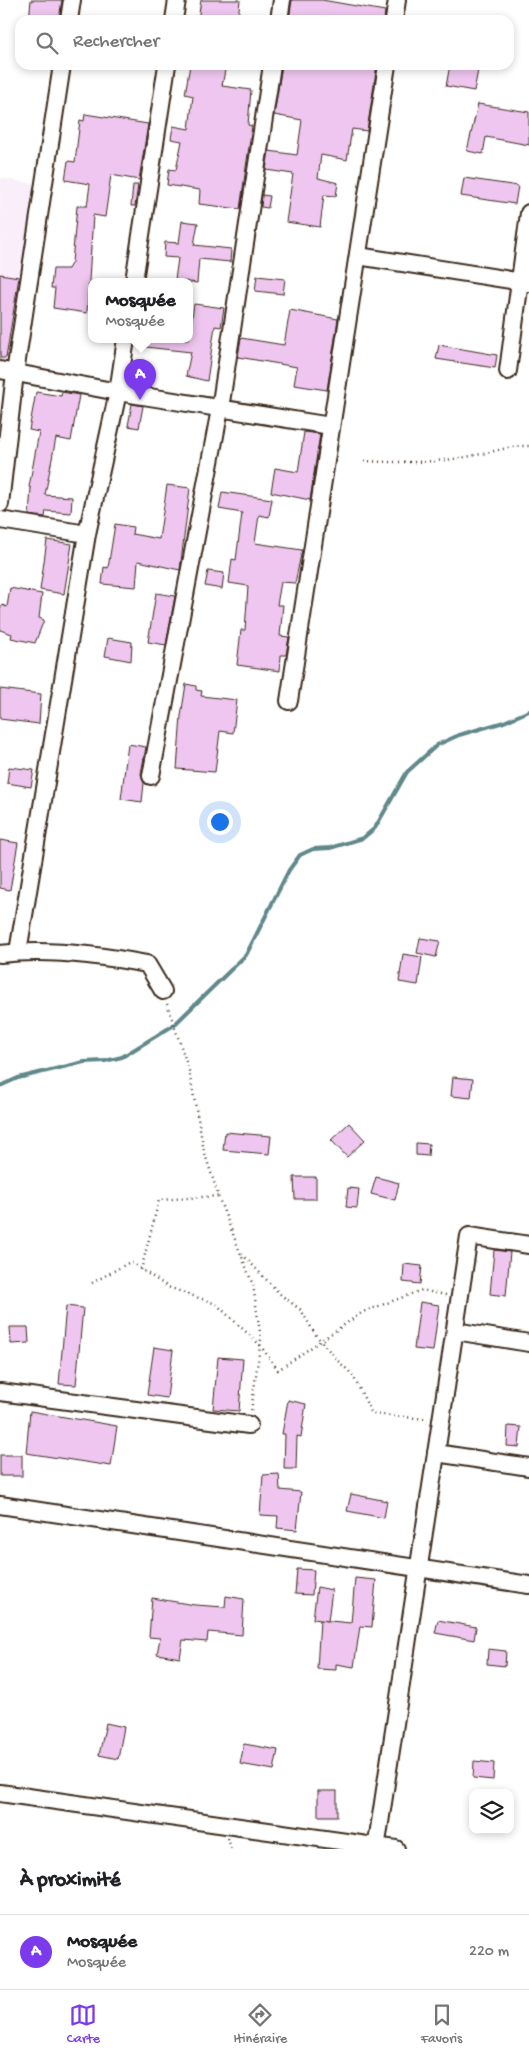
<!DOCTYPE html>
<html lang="fr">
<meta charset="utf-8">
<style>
:root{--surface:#fff;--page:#f6f6f6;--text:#202124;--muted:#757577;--line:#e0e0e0;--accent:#7c3aed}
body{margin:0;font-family:"Gochi Hand",sans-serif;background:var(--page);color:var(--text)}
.controls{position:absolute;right:15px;bottom:15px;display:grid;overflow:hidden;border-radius:10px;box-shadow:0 2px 8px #0003}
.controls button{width:45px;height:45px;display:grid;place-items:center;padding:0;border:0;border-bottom:1px solid var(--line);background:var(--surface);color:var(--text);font:25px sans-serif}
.you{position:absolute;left:219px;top:821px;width:18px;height:18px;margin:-12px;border:4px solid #fff;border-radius:50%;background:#1a73e8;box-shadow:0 0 0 8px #1a73e833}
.badge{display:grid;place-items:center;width:32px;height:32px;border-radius:50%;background:var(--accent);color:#fff;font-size:16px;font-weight:700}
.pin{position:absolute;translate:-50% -41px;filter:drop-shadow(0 1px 2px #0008)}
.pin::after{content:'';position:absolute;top:26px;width:18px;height:15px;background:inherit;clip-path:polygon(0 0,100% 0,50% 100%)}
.popup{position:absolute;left:88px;top:278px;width:105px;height:65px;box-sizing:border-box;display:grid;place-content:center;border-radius:10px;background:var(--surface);filter:drop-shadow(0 1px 4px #0005);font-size:16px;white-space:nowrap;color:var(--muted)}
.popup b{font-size:19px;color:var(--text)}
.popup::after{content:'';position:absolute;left:50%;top:100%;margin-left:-10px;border:10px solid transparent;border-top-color:var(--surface)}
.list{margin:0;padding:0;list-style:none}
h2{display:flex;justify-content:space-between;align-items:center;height:65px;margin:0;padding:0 20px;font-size:21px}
h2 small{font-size:16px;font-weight:400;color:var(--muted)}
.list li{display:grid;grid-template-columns:32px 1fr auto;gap:15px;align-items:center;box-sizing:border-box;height:75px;padding:0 20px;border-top:1px solid var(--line)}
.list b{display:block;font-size:19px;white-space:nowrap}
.list p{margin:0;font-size:16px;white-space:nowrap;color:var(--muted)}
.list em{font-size:16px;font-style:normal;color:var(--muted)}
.icon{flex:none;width:28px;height:28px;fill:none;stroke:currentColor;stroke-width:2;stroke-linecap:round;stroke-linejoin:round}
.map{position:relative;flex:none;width:529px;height:1849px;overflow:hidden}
.search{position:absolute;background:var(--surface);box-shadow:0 2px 8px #0003;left:15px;right:15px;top:15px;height:55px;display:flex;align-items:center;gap:12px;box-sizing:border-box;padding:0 18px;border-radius:15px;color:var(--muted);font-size:19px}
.sheet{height:140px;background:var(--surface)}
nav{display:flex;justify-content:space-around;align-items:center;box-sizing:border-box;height:70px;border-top:1px solid var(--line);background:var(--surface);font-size:14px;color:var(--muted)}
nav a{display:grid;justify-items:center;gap:2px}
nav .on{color:var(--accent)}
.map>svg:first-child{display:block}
.built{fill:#faeefa}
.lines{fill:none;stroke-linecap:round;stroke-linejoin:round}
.stream{stroke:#60888b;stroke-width:4}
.building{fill:#eec6ef;stroke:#3b2a1e}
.minor-casing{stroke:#3b2a1e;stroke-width:20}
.path{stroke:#3b2a1e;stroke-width:2.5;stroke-dasharray:1 4;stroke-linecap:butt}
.minor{stroke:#fff;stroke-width:16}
</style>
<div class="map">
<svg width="529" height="1849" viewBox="0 0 529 1849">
<rect width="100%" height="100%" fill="#fff"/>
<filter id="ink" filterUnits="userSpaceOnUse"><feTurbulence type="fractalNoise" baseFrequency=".02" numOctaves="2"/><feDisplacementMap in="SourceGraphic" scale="10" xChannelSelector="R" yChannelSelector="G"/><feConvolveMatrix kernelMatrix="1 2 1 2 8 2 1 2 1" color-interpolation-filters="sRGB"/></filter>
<g filter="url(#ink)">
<path class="built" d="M0 178 36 184 8 362 0 361Z"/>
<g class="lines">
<path class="stream" d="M0 1086 18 1078 84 1062 105 1061 122 1057 174 1025 246 955 289 870 300 855 313 849 330 848 363 838 375 828 407 772 437 745 459 735 504 722 529 711"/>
</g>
<g class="building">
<path d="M31 0H62L59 20H29Z"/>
<path d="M201 0H240L238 20H198Z"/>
<path d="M292 0H322L385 11 384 20H289Z"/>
<path d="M190 65 206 67V65H226L222 86 251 90 248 125 252 126 240 209 199 204 200 190 167 185 169 169 176 170 182 141 171 139 173 126 189 129 193 96 185 94Z"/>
<path d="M282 65H377L367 131 352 129 347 160 321 155 318 178 338 183 336 196 324 195 320 227 286 222 293 174 266 170 269 151 297 155 302 120 274 115Z"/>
<path d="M450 65H479L474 91 446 86Z"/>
<path d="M478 104 529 112V145L486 137 483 154 467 151Z"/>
<path d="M85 114 148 124 139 180 111 175 105 217 93 215 87 313 53 308 55 288H51L53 269H68L72 262 77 206H87L90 184 65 180 68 161 75 162 80 120 84 121Z"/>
<path d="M464 178 518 186 515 204 461 196Z"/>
<path d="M133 185H138L135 206H131Z"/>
<path d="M262 195 270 196 268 208 261 207Z"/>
<path d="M182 221 198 223 194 245 231 249 230 262 199 259 197 283 175 280 178 258 164 257 165 242 179 243Z"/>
<path d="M0 274 19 277 6 358H0Z"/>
<path d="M257 276 285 279 283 294 255 291Z"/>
<path d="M194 304 224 308 221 327 215 326 207 381 186 376 191 352 136 346V339H189Z"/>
<path d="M290 310 338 319 327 390 294 385 297 367 238 357 241 338 284 345Z"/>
<path d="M439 345 497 355 495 368 436 359Z"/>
<path d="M36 392 61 396 62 392 79 395 71 441 56 438 45 495 72 497 71 513 46 511 45 517 29 515 31 488 29 487 39 432 29 430Z"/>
<path d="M132 404 143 406 139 428 128 426Z"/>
<path d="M304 432 320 434 310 500 271 492 275 468 298 472Z"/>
<path d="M167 485 190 488 180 570 138 561 136 587 102 584 104 567 108 568 115 524 133 527 132 534 159 539Z"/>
<path d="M222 492 272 499 269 517 259 515 255 543 302 550 295 583 281 582 277 605H283L280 636 289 637 286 655H281L280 671 237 665 241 630H245L248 586 229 583 232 559 236 560 242 513 219 509Z"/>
<path d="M47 540 72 544 64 594 40 590Z"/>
<path d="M208 571 224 573 222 589 205 586Z"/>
<path d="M10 588 42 594 39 618 44 620 35 643 11 638 12 634 0 630V611L2 605 7 607Z"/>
<path d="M156 593 175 596 166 645 148 642Z"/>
<path d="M108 638 132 642 131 661 105 656Z"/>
<path d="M186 684 196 686V690L202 691 201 696 237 700 233 733 220 731 215 772 177 769 181 716Z"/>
<path d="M0 689 41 694 39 724 0 719Z"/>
<path d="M128 744 146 747 141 774 144 783 142 802 121 799Z"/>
<path d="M9 767 34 770 31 787 7 783Z"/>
<path d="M0 840 18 843 10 890 0 888Z"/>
<path d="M420 938 440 941 436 957 417 953Z"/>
<path d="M403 954 422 957 418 985 399 982Z"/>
<path d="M453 1077 473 1079 471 1098 451 1096Z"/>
<path d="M349 1123 365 1140 347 1157 331 1140Z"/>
<path d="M225 1132 271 1136 269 1154 223 1150Z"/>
<path d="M416 1143 429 1144 428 1156 416 1155Z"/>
<path d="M294 1177H316V1199H295Z"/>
<path d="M376 1177 399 1183 395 1200 371 1194Z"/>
<path d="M348 1188 359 1189 357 1208 346 1207Z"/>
<path d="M494 1250 510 1252 506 1296 490 1294Z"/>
<path d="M404 1264 422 1266 420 1284 403 1282Z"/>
<path d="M420 1302 439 1305 433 1351 414 1349Z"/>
<path d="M66 1306 83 1308 76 1385 59 1384Z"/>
<path d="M10 1327H28L29 1343 11 1344Z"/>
<path d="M154 1347 173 1350 167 1398 147 1395Z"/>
<path d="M218 1357 243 1359 239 1411 213 1409Z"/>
<path d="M288 1400 306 1404 301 1437 297 1436 296 1469H284L285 1434H282Z"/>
<path d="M30 1411 117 1426 111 1466 26 1453Z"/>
<path d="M508 1426 521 1427 519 1447 507 1446Z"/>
<rect x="0" y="1455" width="22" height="21"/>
<path d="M279 1474 280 1490 301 1492 297 1530 277 1528 278 1516 260 1515 263 1475Z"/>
<path d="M351 1494 387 1501 384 1518 347 1511Z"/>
<path d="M297 1569 314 1570 312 1595 295 1594Z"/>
<path d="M355 1578 376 1580 372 1627 360 1626 354 1667 336 1664V1670L317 1669 320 1620 351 1623Z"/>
<path d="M317 1587 332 1590 328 1621 313 1619Z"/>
<path d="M226 1596 244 1599 242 1635 208 1632 207 1642 183 1640 180 1658 157 1654 160 1638 149 1637 152 1598 195 1605 225 1607Z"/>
<path d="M438 1620 476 1627 474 1640 435 1633Z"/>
<path d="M488 1649 506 1651 505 1666 487 1664Z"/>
<path d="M106 1723 124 1727 118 1759 99 1755Z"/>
<path d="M244 1744 278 1750 274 1770 240 1764Z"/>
<path d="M474 1761 494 1763 493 1780 473 1778Z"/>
<rect x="318" y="1791" width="19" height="25"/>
</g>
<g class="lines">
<defs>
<g id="minor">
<path d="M69 20 72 0"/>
<path d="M174 20 177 0"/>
<path d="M279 20 282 0"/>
<path d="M394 20 397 0"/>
<path d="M358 256 529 283"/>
<path d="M134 281 167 65"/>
<path d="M0 370 118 392 331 426"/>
<path d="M508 371 529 213"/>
<path d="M0 504 15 373 62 65"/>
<path d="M0 520 87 534"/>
<path d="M289 701 387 65"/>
<path d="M151 776 220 409 272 65"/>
<path d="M18 952 87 534 118 392 126 339"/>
<path d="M0 954C48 948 100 955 147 964L163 991"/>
<path d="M455 1331 529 1343"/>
<path d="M0 1392 249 1425"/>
<path d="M436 1453 529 1467"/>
<path d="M0 1505 529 1585"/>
<path d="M0 1793 396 1849"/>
<path d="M376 1849 469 1236 529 1245"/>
</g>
</defs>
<use href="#minor" class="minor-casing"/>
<g class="path">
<path d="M364 461C402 463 439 463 476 455 495 452 510 445 529 446"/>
<path d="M167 1004 189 1071 204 1151 221 1204 253 1285 261 1339 251 1411"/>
<path d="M242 1254 281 1295 301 1310 315 1334 338 1361 352 1374 372 1414 427 1419"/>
<path d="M141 1270 159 1200 218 1196"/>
<path d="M92 1283 130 1262 168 1287 216 1304 260 1345 278 1370 363 1312 422 1290 446 1295"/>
<path d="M228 1838 231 1849"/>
</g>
<use href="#minor" class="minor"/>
</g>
</g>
</svg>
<div class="controls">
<button><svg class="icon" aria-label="layers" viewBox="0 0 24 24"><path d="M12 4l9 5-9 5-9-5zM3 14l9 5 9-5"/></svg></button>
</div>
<div class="you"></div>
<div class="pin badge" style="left:140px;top:400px">A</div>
<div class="popup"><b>Mosquée</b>Mosquée</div>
<div class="search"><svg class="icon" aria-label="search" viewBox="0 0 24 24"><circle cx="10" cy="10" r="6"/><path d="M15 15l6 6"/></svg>Rechercher</div>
</div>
<section class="sheet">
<h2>À proximité<small></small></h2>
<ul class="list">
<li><span class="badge">A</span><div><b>Mosquée</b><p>Mosquée</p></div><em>220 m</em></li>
</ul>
</section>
<nav>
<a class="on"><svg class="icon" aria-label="map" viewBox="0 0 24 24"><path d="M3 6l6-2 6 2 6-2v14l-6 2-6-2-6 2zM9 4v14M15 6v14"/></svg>Carte</a>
<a><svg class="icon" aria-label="directions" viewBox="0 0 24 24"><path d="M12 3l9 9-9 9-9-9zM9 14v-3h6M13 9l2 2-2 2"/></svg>Itinéraire</a>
<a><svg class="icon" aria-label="saved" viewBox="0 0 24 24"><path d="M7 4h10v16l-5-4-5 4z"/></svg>Favoris</a>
</nav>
